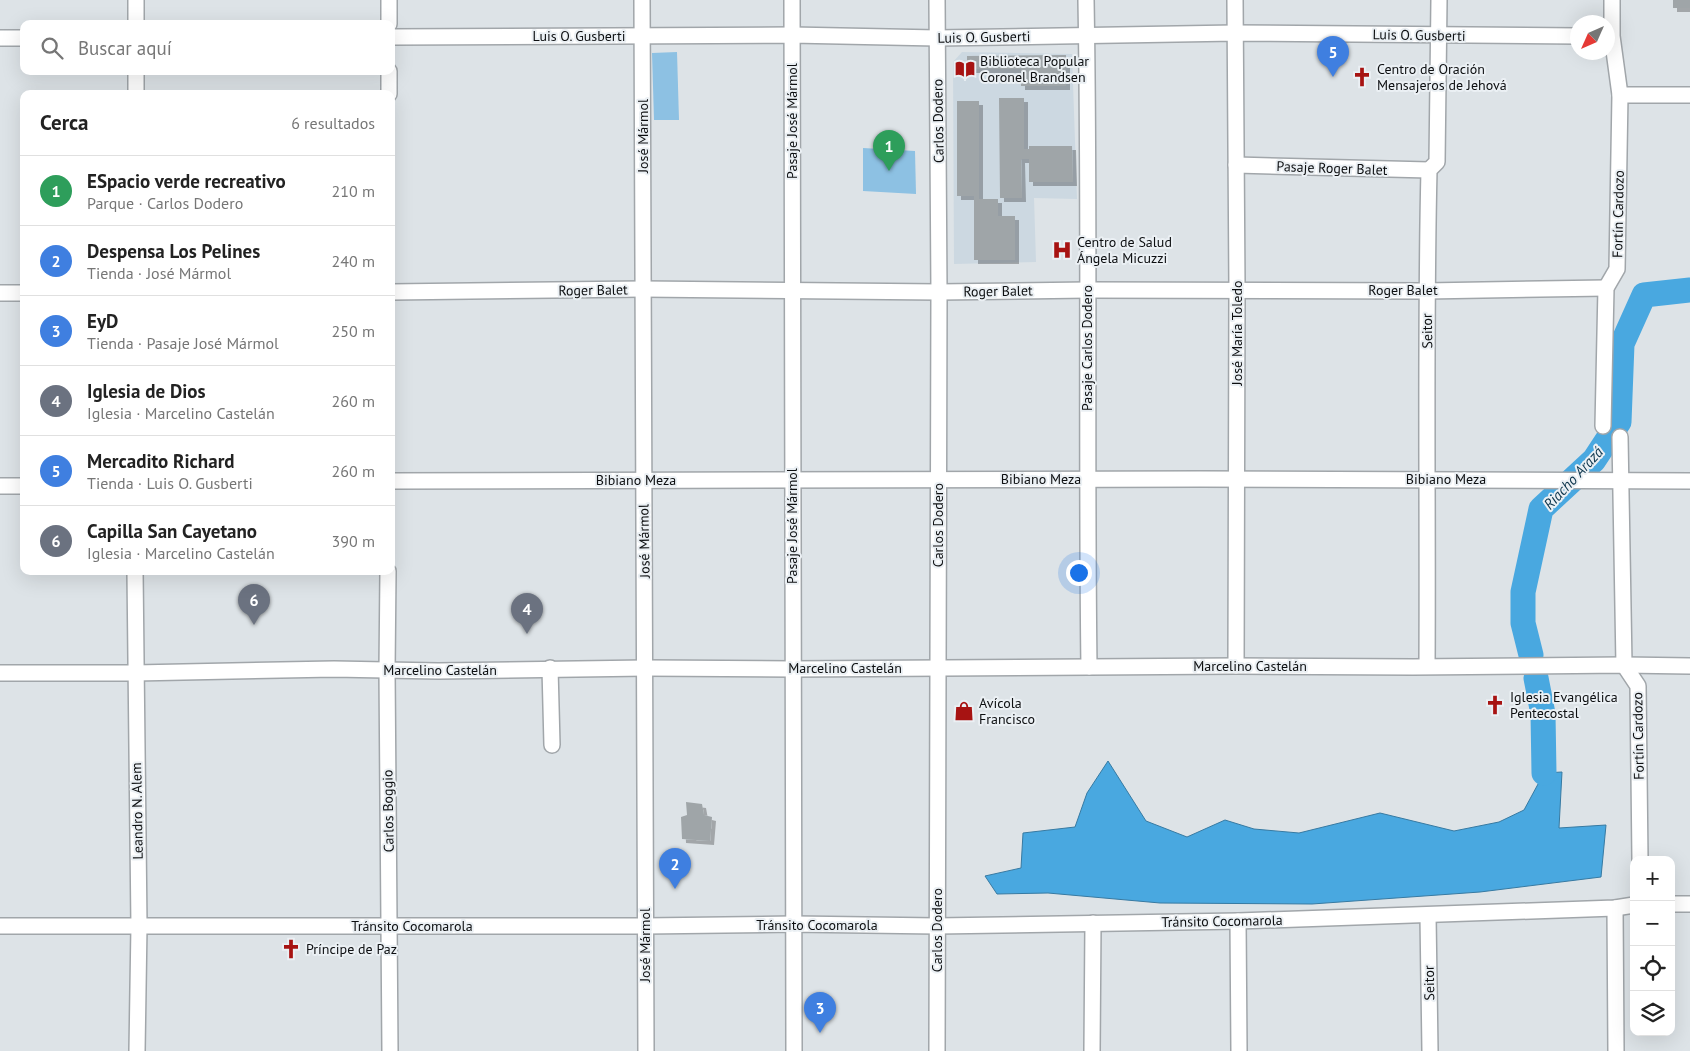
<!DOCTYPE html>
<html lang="es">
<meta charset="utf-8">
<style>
:root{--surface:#fff;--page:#f6f6f6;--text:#222;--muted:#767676;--line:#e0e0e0;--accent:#a71312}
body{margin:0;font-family:"PT Sans",sans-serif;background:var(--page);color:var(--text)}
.controls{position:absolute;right:15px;bottom:15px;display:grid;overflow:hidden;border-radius:10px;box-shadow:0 5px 20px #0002}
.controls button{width:45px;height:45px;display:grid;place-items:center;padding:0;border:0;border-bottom:1px solid var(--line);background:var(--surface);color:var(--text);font:25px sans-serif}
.compass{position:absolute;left:1570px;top:15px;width:45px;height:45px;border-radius:50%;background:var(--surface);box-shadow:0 5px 20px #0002;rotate:225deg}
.you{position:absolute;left:1078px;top:572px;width:18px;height:18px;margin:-12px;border:4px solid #fff;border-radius:50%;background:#1a73e8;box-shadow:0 0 0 8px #1a73e833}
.badge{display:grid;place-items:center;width:32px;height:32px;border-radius:50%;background:var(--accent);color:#fff;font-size:16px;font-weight:700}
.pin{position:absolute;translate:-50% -41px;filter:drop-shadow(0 1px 2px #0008)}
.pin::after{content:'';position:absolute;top:26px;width:18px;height:15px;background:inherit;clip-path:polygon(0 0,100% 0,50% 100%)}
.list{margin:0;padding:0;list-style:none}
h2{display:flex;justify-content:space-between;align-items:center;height:65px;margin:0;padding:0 20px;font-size:21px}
h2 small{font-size:16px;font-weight:400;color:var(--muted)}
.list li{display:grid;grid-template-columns:32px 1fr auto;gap:15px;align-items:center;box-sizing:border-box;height:70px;padding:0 20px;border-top:1px solid var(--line)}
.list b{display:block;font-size:19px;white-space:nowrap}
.list p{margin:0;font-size:16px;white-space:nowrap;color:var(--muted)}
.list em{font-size:16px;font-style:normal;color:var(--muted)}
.icon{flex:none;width:28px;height:28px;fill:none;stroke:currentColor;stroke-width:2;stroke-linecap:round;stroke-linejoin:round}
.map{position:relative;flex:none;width:1690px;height:1051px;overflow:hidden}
.search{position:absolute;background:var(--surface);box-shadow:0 5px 20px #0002;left:20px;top:20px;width:375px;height:55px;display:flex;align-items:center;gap:12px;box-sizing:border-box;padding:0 18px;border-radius:10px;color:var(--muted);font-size:19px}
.panel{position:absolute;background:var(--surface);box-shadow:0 5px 20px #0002;left:20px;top:90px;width:375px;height:485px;border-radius:10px}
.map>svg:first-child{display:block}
.built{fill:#ccd8e1}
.green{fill:#8dc1e3}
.water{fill:#49a8e0;stroke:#377aa2}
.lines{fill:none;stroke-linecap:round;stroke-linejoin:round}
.river{stroke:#49a8e0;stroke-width:25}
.building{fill:#9fa5a8;filter:url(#shadow)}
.minor-casing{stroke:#a1a6aa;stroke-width:18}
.minor{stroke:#fff;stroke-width:15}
.labels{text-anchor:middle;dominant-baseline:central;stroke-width:4;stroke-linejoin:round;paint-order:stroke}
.street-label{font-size:14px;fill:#0d0f11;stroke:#ebf0f4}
.poi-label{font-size:14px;fill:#0d0f11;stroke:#ebf0f4;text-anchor:start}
.water-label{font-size:15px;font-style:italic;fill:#0b344b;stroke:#ebf0f4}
</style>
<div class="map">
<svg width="1690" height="1051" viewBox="0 0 1690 1051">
<defs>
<filter id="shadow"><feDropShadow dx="4" dy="4" stdDeviation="0" flood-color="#0004"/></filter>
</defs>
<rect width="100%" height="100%" fill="#dde3e7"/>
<path class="built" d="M962 52 1072 54 1077 199 1034 198 1036 262 954 264 953 62Z"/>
<g class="green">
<path d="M677 52 679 120H654L652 53Z"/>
<path d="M863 148 915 151 916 194 863 191Z"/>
</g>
<path class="water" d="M1108 761 1146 821 1187 837 1225 820 1254 829 1299 833 1380 813 1454 831 1499 822 1524 810 1544 773 1562 772 1559 828 1606 825 1601 877 1480 892 1312 904 1160 903 1048 893 997 894 985 876 1021 868 1023 833 1075 827 1087 793Z"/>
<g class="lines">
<g class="river">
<path d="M1531 655 1523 623V592L1541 509 1594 460 1619 422 1622 344 1644 295 1690 290"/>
<path d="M1536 678 1543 714 1544 773"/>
</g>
</g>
<g class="building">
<rect x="1673" y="0" width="17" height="8"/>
<path d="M1066 55V86H1021V69H967V56Z"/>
<path d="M999 98H1024V149H1029V146H1072L1073 182H1029V159H1021L1022 198H1000Z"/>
<path d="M957 101H979V199H998V216H1015V260H974V196H957Z"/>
<path d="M686 802 702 804 704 815 712 817 710 841 682 839 681 817 687 815Z"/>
</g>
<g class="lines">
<defs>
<g id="minor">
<path d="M136 0V24"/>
<path d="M389 0V24"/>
<path d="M642 0 646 1051"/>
<path d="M792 0 794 1051"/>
<path d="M1086 0C1090 222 1086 445 1089 667"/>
<path d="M1235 0 1237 289 1236 666"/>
<path d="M391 37 792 35 937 38 1235 33 1578 36"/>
<path d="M0 38H24"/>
<path d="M136 94V71"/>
<path d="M389 94V71"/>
<path d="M1620 95H1690"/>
<path d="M1236 165 1429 170"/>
<path d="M391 292 643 289 939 292 1088 290 1426 291 1606 288"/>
<path d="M0 293H24"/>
<path d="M1603 426 1606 288 1617 269 1620 95 1612 36V0"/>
<path d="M1620 437 1624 665 1638 686 1640 860"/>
<path d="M391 481C824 480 1257 477 1690 481"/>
<path d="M0 486H24"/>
<path d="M135 571 139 926 137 1051"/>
<path d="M388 571 387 670 390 1051"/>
<path d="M1427 666C1428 501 1425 336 1429 170L1437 162 1439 0"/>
<path d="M550 668 552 745"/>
<path d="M0 673H135L334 669 438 671 646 668 792 669 1236 666 1413 667 1624 665 1690 666"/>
<path d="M1671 904H1690"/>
<path d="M1615 908 1616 1051"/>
<path d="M1428 916 1430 1051"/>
<path d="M1238 921 1239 1051"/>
<path d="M0 926H645L794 924 937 926 1238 921 1615 908 1634 905"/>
<path d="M937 1051 939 292 937 0"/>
<path d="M1092 1051 1093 923"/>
</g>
</defs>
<use href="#minor" class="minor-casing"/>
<use href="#minor" class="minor"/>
</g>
<defs>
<symbol id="library-bare" viewBox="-9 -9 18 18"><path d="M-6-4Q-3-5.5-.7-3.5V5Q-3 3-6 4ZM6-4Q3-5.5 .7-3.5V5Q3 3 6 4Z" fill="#a71312" stroke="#ebf0f4" stroke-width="2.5" paint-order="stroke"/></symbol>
<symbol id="church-bare" viewBox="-9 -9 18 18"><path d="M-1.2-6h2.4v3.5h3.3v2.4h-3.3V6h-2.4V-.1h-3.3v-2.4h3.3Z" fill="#a71312" stroke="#ebf0f4" stroke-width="2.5" paint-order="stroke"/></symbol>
<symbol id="hospital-bare" viewBox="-9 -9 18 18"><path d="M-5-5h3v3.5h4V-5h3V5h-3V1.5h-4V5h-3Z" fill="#a71312" stroke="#ebf0f4" stroke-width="2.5" paint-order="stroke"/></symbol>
<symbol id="shop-bare" viewBox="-9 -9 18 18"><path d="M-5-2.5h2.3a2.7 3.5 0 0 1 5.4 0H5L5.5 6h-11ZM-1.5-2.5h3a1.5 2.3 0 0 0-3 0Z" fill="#a71312" stroke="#ebf0f4" stroke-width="2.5" paint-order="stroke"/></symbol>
</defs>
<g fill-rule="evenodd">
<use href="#library-bare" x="951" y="55" width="28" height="28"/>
<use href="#church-bare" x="1348" y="63" width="28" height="28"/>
<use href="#hospital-bare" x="1048" y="236" width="28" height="28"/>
<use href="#church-bare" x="1481" y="691" width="28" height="28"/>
<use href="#shop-bare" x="950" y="697" width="28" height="28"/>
<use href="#church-bare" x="277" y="935" width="28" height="28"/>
</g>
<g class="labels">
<g class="street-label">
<text transform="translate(1419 35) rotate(1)">Luis O. Gusberti</text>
<text x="579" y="36">Luis O. Gusberti</text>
<text transform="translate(984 37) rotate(-1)">Luis O. Gusberti</text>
<text transform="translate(792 121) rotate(-90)">Pasaje José Mármol</text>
<text transform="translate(938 121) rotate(-91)">Carlos Dodero</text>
<text transform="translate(643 136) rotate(-90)">José Mármol</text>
<text transform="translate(1332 168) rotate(2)">Pasaje Roger Balet</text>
<text transform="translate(1618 214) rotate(-89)">Fortín Cardozo</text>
<text transform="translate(593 290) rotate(-1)">Roger Balet</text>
<text x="1403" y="290">Roger Balet</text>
<text transform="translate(998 291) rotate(-1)">Roger Balet</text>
<text transform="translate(1427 331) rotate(-91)">Seitor</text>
<text transform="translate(1237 333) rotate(-90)">José María Toledo</text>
<text transform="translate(1087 348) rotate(-90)">Pasaje Carlos Dodero</text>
<text x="1041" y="479">Bibiano Meza</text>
<text x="1446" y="479">Bibiano Meza</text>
<text x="636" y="480">Bibiano Meza</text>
<text transform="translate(938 525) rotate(-90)">Carlos Dodero</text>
<text transform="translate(792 526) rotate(-90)">Pasaje José Mármol</text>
<text transform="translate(644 541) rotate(-91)">José Mármol</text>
<text x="1250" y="666">Marcelino Castelán</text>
<text x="845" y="668">Marcelino Castelán</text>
<text x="440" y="670">Marcelino Castelán</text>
<text transform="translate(1638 736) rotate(-91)">Fortín Cardozo</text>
<text transform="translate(137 811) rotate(-91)">Leandro N. Alem</text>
<text transform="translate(388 811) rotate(-91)">Carlos Boggio</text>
<text transform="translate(1222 921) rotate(-1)">Tránsito Cocomarola</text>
<text x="817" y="925">Tránsito Cocomarola</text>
<text x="412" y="926">Tránsito Cocomarola</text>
<text transform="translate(937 930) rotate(-90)">Carlos Dodero</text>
<text transform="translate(645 945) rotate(-90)">José Mármol</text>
<text transform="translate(1429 983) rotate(-91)">Seitor</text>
</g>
<g class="poi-label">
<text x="980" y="61">Biblioteca Popular<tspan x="980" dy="16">Coronel Brandsen</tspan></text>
<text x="1377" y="69">Centro de Oración<tspan x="1377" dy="16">Mensajeros de Jehová</tspan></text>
<text x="1077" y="242">Centro de Salud<tspan x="1077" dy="16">Ángela Micuzzi</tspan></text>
<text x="1510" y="697">Iglesia Evangélica<tspan x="1510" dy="16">Pentecostal</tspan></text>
<text x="979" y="703">Avícola<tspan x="979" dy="16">Francisco</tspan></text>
<text x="306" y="949">Príncipe de Paz</text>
</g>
<g class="water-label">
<text transform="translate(1573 478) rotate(-47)">Riacho Arazá</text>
</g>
</g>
</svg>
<div class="controls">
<button>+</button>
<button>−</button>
<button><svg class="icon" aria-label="locate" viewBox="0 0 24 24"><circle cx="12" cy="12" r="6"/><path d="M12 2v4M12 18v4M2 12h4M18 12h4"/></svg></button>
<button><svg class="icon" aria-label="layers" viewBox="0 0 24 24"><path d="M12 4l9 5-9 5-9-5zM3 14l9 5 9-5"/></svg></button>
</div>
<svg class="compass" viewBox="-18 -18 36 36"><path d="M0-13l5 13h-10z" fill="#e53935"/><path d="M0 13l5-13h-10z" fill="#767676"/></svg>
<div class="you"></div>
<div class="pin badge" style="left:889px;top:171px;background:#2e9e5b">1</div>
<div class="pin badge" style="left:675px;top:889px;background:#3f7fe0">2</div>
<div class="pin badge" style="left:820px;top:1033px;background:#3f7fe0">3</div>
<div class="pin badge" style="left:527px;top:634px;background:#6b7280">4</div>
<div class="pin badge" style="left:1333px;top:77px;background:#3f7fe0">5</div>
<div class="pin badge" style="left:254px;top:625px;background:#6b7280">6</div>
<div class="search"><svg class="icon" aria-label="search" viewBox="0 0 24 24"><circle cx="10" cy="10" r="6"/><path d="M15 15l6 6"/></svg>Buscar aquí</div>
<section class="panel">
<h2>Cerca<small>6 resultados</small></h2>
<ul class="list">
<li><span class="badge" style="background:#2e9e5b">1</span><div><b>ESpacio verde recreativo</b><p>Parque · Carlos Dodero</p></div><em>210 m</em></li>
<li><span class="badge" style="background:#3f7fe0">2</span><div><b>Despensa Los Pelines</b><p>Tienda · José Mármol</p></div><em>240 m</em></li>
<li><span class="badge" style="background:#3f7fe0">3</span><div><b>EyD</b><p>Tienda · Pasaje José Mármol</p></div><em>250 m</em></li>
<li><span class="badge" style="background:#6b7280">4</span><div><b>Iglesia de Dios</b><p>Iglesia · Marcelino Castelán</p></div><em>260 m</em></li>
<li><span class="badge" style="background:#3f7fe0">5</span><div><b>Mercadito Richard</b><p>Tienda · Luis O. Gusberti</p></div><em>260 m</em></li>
<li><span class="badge" style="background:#6b7280">6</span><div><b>Capilla San Cayetano</b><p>Iglesia · Marcelino Castelán</p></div><em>390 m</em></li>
</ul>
</section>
</div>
